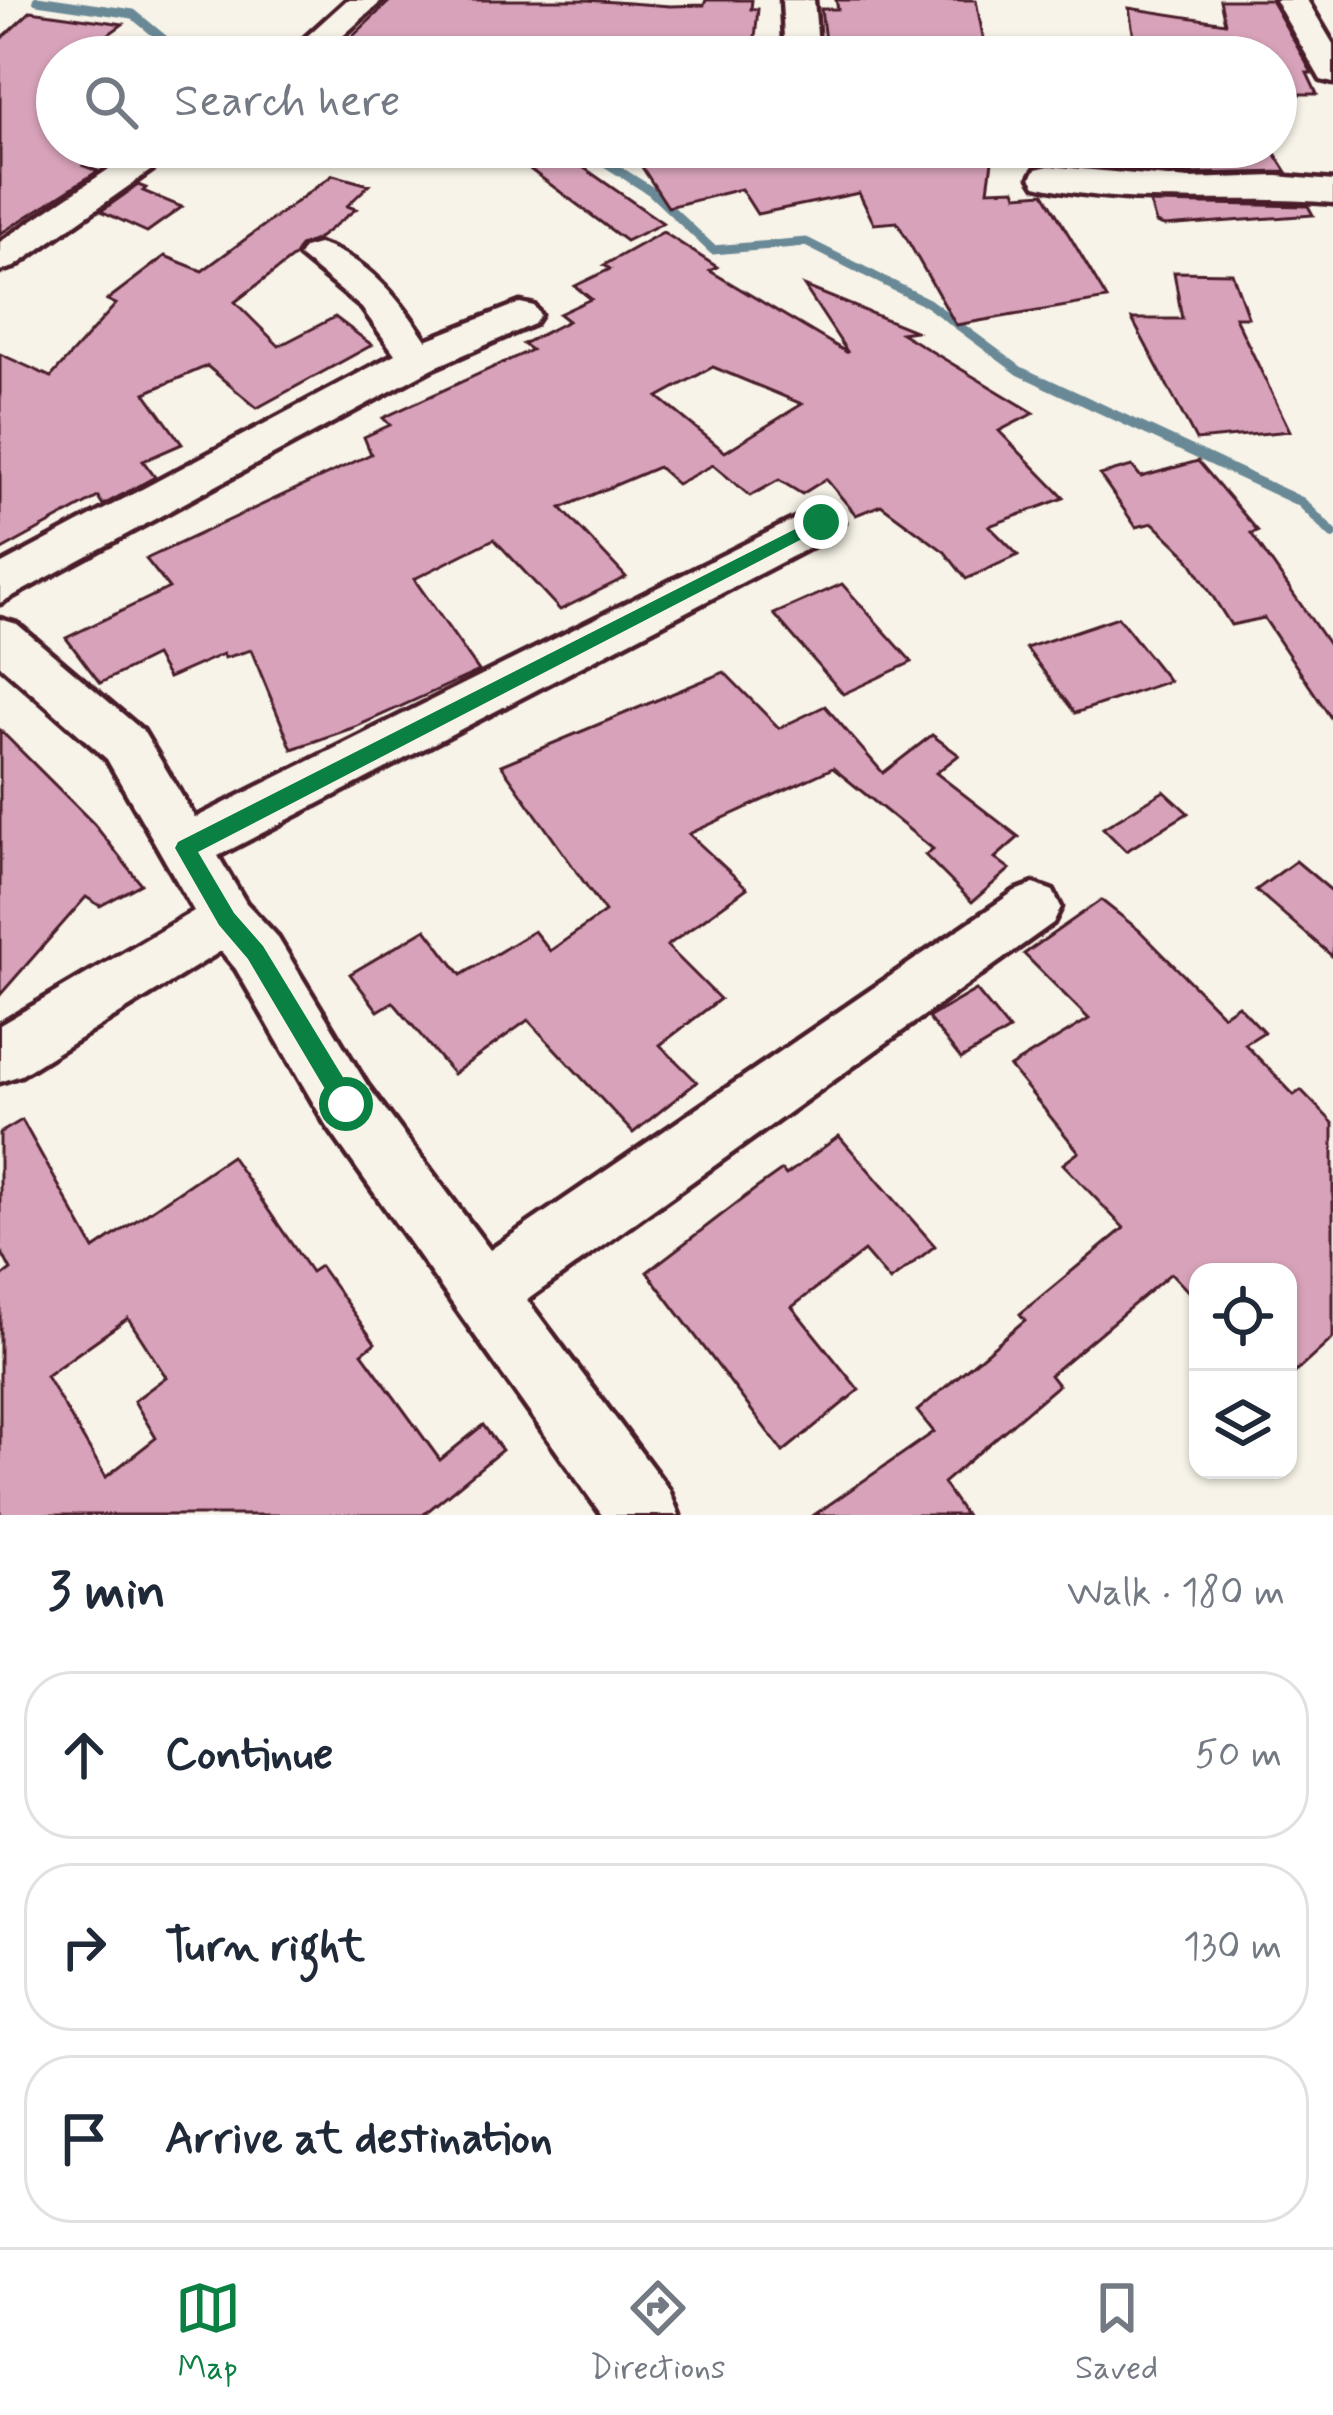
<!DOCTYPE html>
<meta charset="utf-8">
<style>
:root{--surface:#fff;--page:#f6f6f7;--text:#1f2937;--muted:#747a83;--line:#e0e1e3;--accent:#0b8043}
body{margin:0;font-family:Mynerve,sans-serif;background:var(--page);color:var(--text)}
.controls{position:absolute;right:36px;bottom:36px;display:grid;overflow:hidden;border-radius:24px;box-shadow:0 3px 9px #0004}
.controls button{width:108px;height:108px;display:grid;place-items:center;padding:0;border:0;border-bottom:3px solid var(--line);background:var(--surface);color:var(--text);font:60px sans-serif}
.stop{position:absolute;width:36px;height:36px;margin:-27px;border:9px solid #0b8043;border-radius:50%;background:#fff}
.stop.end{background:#0b8043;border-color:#fff;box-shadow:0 3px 12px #0008}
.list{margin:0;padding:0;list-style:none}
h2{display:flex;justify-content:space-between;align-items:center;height:156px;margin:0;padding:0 48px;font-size:51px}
h2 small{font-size:39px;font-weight:400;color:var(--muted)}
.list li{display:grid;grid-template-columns:78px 1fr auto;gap:36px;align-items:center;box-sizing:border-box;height:168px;margin:0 24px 24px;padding:0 24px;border:3px solid var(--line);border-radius:48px}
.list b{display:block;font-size:45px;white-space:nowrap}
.list em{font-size:39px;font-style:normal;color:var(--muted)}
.icon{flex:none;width:66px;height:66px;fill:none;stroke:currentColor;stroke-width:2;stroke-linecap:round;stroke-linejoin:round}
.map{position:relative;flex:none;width:1333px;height:1515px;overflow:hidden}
.search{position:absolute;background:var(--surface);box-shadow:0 3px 9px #0004;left:36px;right:36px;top:36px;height:132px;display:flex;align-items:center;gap:30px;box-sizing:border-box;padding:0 42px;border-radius:66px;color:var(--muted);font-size:45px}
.sheet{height:732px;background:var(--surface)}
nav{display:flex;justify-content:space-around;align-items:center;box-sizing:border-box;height:168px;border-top:3px solid var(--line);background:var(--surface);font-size:33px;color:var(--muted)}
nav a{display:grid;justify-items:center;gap:6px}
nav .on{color:var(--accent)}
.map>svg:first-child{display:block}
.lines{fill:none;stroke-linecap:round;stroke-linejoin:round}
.stream-far1{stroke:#6a8996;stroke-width:9}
.stream{stroke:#6a8996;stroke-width:10}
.building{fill:#d8a3ba;stroke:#4a1f2b;stroke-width:3;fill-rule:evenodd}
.minor-casing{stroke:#4a1f2b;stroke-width:9}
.minor{fill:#f7f3e8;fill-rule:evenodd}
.route{fill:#0b8043}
</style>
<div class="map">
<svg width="1333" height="1515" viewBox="0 0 1333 1515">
<rect width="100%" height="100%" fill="#f7f3e8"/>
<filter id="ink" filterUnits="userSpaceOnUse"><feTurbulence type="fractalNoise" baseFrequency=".00833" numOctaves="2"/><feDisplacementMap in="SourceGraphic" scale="24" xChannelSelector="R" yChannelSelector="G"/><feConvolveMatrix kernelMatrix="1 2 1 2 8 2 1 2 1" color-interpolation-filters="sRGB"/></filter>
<g filter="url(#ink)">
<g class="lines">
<g class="stream-far1">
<path d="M37 0 133 14 185 57"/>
<path d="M581 147 651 191 713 250 806 242 928 303 1020 371 1050 385"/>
</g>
<path class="stream" d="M1044 382 1301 502 1333 534"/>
</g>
<g class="building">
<path d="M391 0H587L670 6 704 5 706 0H752L751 9H758L753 57H331Z"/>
<path d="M836 0H976L987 57 874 48 873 57H827L821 9H838Z"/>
<path d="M1220 0H1271L1312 73H1307L1317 94H1276V57H1137L1129 8 1225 23Z"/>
<path d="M31 11 123 24 77 57H57V147H116L84 166 98 171 0 234V40Z"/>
<path d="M629 147H994L988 190 1015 189 1017 195 1044 193 1107 299 956 325 897 222 874 224 859 193 757 214 741 189 668 207Z"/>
<path d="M1082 147H1271L1287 172 1189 174 1084 165Z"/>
<path d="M557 149 647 212 663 223 626 241 523 164Z"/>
<path d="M333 175 369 185 347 206 356 209 316 240 300 246 295 256 235 302 279 346 335 317 372 345 257 408 207 366 145 393 182 444 143 461 155 477 103 505 98 497 0 551V354L51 377 116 304 107 300 165 256 202 271Z"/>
<path d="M138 185 146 188 143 191 182 207 147 232 101 211Z"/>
<path d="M1150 203 1308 206 1313 215 1164 226 1156 223Z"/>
<path d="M663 232 717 267 710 271 848 353 804 286 915 331 901 333 1034 413 999 431 1064 498 989 526 1018 555 966 579 945 552 881 505 856 515 826 479 802 494 779 480 750 496 713 465 677 484 658 467 561 508 626 577 560 610 494 539 414 579 479 671 355 727 292 749 251 650 224 658 223 654 168 678 155 656 100 683 66 638 169 588 146 559 371 454 364 437 390 425 383 418 531 350 523 344 568 321 559 314 591 299 575 286 610 269 604 265ZM713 367 802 404 725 452 658 397Z"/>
<path d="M1174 272 1232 273 1248 317H1235L1290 431 1196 440 1132 319H1182Z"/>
<path d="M1198 461 1258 531 1251 533 1333 651V721L1264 618 1231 625 1187 556 1153 523 1136 527 1100 475 1132 466 1141 477Z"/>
<path d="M842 584 912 662 843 694 774 614Z"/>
<path d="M1118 617 1169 681 1075 713 1026 648Z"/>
<path d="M724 672 779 728 825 706 883 773 932 735 959 755 936 773 1019 837 995 858 1010 869 972 902 925 855 933 849 833 768 689 834 747 888 667 946 720 999 660 1045 697 1082 633 1133 528 1020 453 1074 393 1002 378 1011 350 974 426 929 461 975 534 931 550 951 605 912 501 765Z"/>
<path d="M0 730 94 824 141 884 100 906 86 897 0 995Z"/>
<path d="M1164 791 1188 813 1126 851 1103 828Z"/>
<path d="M1296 861 1333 892V957L1256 890Z"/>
<path d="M1101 900 1139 930 1223 1015 1238 1005 1264 1032 1245 1044 1294 1095 1301 1090 1333 1123V1338L1288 1379V1272H1198V1302L1171 1273 1050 1375 1058 1385 943 1483 965 1515H814L934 1432 917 1411 1025 1320 1020 1314 1124 1228 1063 1164 1079 1152 1010 1067 1089 1019 1024 954Z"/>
<path d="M976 990 1009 1030 961 1059 928 1018Z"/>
<path d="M22 1120 94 1249 231 1156 311 1272 320 1266 375 1343 362 1353 440 1460 483 1425 502 1450 423 1515H0V1278L11 1270 0 1249V1133ZM128 1318 166 1377 134 1401 156 1438 106 1477 46 1376Z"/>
<path d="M839 1136 935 1246 890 1281 864 1251 792 1307 859 1390 783 1452 647 1272 754 1190 782 1170 786 1175Z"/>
</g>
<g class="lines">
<defs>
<g id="minor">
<path d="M347 0H383L319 57H284Z"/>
<path d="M782 0H814L819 57H785Z"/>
<path d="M1275 0H1307L1333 44V83L1321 80Z"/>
<path d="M142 147H184L14 267 0 271V242Z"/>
<path d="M1049 166 1189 179 1277 176 1333 181V203C1235 194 1132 209 1036 185L1031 177 1036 169Z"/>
<path d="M318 244C367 257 400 300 426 340L520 303 534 306 540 315 534 324 433 368 0 603V565L395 354 362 308 299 256 304 248Z"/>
<path d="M821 506 837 511 844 522 837 533 218 856 246 903 276 935 367 1085 490 1250 1015 891 1034 884 1053 891 1061 907 1053 923 527 1300 669 1490 679 1515H602L325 1123 236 969 221 951 21 1075 0 1082V1025L194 911 107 759 0 665V619L17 624 143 731 195 818Z"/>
</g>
</defs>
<use href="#minor" class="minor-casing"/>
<use href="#minor" class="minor"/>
</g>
</g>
<path class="route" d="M821 516 830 522 827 526 198 852 234 913 263 946 355 1097V1111H338L248 959 219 925 175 848 178 842Z"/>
</svg>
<div class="controls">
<button><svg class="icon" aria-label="locate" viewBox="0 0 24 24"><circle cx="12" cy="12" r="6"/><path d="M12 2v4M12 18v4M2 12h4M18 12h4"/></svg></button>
<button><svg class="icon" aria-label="layers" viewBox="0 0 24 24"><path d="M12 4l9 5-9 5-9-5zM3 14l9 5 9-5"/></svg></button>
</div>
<div class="stop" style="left:346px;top:1104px"></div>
<div class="stop end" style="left:821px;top:522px"></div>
<div class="search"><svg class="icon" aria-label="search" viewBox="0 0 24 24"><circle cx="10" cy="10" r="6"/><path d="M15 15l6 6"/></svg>Search here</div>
</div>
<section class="sheet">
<h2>3 min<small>Walk · 180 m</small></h2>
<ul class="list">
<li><svg class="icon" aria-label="ahead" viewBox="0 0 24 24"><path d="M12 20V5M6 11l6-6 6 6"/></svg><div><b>Continue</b></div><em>50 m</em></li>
<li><svg class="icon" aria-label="right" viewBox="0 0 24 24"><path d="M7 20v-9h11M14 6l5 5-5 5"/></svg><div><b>Turn right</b></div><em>130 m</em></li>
<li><svg class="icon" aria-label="arrive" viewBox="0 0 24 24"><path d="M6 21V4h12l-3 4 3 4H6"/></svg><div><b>Arrive at destination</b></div></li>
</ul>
</section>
<nav>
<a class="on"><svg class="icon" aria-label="map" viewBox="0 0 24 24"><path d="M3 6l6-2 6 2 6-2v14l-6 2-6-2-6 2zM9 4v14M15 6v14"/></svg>Map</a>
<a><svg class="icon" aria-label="directions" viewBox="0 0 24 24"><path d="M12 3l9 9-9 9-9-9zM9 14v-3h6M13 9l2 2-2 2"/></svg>Directions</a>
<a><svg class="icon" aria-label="saved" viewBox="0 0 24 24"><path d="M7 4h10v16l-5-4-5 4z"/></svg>Saved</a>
</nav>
